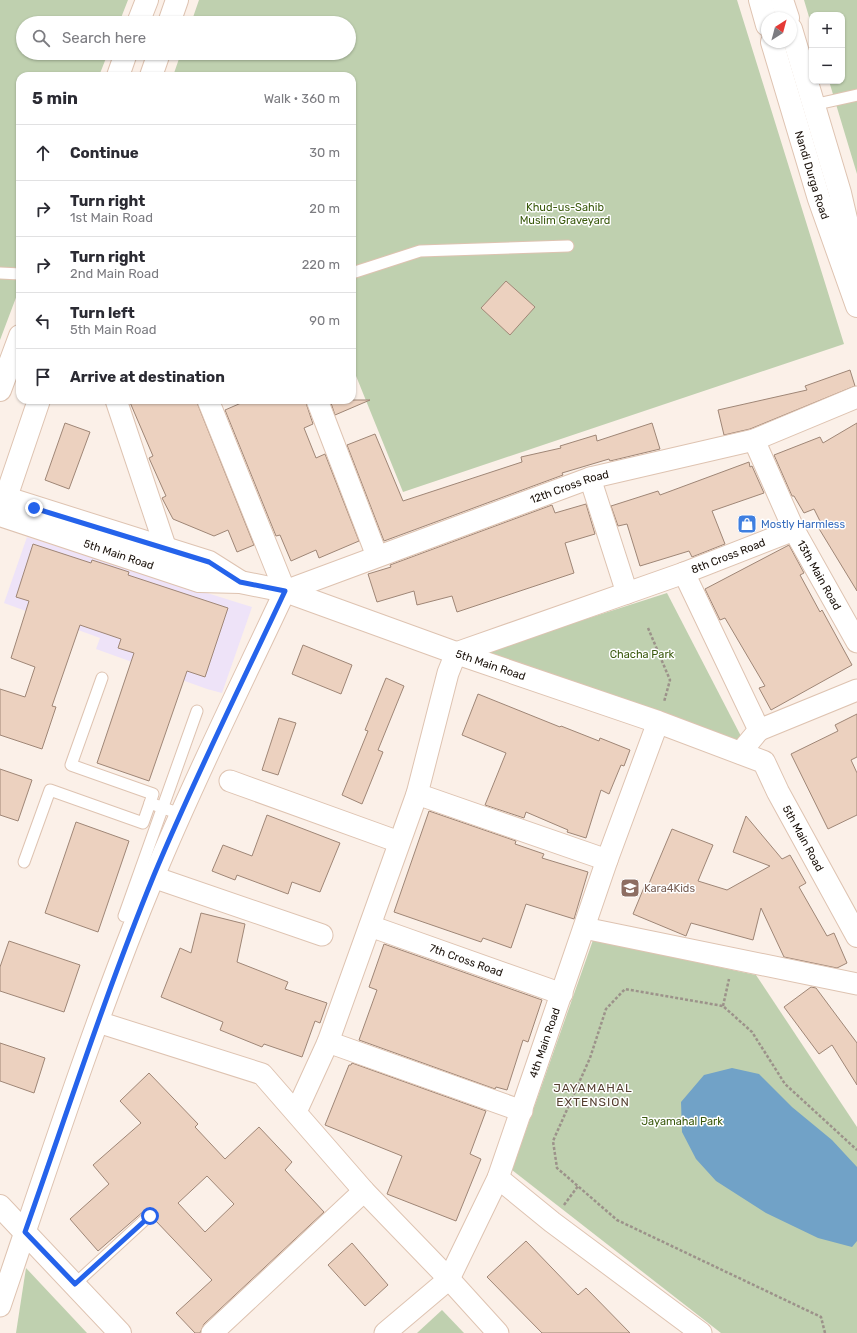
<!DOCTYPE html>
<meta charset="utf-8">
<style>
:root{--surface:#fff;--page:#f7f7f7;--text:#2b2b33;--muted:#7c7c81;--line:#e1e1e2}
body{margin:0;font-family:Rubik,sans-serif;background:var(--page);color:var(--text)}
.controls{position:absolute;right:12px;top:12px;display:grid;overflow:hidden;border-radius:8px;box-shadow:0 1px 3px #0004}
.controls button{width:36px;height:36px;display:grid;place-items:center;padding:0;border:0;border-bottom:1px solid var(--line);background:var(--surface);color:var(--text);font:20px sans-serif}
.compass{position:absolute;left:761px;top:12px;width:36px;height:36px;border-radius:50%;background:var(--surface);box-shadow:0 1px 3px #0004;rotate:36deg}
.stop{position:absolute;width:12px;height:12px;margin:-9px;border:3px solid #2563eb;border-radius:50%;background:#fff}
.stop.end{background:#2563eb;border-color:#fff;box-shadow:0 1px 4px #0008}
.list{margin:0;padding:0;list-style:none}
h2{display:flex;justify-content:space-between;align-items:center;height:52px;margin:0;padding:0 16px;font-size:17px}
h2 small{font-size:13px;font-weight:400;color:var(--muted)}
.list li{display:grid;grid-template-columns:26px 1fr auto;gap:12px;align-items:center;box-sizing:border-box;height:56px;padding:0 16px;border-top:1px solid var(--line)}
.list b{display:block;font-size:15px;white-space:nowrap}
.list p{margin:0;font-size:13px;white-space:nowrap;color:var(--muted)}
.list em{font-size:13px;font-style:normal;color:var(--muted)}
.icon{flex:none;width:22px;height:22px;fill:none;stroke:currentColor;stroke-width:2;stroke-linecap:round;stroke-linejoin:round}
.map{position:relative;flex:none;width:857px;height:1333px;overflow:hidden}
.search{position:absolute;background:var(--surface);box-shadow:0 1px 3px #0004;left:16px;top:16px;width:340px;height:44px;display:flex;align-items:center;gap:10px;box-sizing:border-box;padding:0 14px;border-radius:22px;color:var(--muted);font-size:15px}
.panel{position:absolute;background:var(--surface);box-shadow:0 1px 3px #0004;left:16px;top:72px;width:340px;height:332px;border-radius:12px}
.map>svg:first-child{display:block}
.commercial{fill:#eee3f8}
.green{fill:#bfd0af}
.water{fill:#71a2c7}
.building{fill:#ecd1bf;stroke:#9f8676;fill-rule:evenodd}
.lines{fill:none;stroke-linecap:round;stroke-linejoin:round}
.lane-casing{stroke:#dec3b1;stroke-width:13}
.street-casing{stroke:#dec3b1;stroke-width:23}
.secondary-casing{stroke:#dec3b1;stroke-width:24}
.primary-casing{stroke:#dec3b1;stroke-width:24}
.path{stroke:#9c928a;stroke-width:2.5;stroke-dasharray:3 2;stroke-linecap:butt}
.lane{stroke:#fff;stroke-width:11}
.street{stroke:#fff;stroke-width:21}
.secondary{stroke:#fff;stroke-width:22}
.primary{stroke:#fff;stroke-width:22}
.route{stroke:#2563eb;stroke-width:5}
.labels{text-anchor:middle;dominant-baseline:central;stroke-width:3;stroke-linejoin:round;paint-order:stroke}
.street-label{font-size:11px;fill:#1a110a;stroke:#fff}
.park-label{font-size:11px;fill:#3b5a0e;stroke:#fff}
.shop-label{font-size:11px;fill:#366cbe;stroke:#fff;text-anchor:start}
.education-label{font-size:11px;fill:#785e54;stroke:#fff;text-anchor:start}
.neighbourhood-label{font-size:12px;letter-spacing:1px;fill:#543e2f;stroke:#fff}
</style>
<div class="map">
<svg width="857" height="1333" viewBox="0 0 857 1333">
<rect width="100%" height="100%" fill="#fbf0e8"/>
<path class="commercial" d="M27 537 252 607 222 693 207 689 96 649 100 638 4 603Z"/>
<g class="green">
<path d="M0 0H128L119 23H23V53H108L99 76H20V287L0 340Z"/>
<path d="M199 0H737L844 344 403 492 352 366V76H173L181 53H349V23H191Z"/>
<path d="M804 0H857V174L829 81H842V15H812V27Z"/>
<path d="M667 593 744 742 480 653Z"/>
<path d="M593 940 756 975 857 1127V1333H721L512 1170Z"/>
<path d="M26 1268 87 1333H16Z"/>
<path d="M442 1310 464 1333H417Z"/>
</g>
<path class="water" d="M732 1068 759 1074 792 1107 832 1140 857 1167V1241L852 1247 818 1238 766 1213 716 1181 696 1159 682 1132 681 1102 704 1075Z"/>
<g class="building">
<path d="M506 281 535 307 510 335 481 308Z"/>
<path d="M850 370 855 386 750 429 724 435 718 410 807 390 805 386Z"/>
<path d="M129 400H196L254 545 237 552 228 530 214 536 173 519 162 498 166 496 149 458 153 456Z"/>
<path d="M248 400H305L313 424 304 428 316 458 325 454 359 541 319 558 316 550 291 561 280 535 276 536 225 410Z"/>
<path d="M330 400H370L335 415Z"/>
<path d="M65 423 90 432 69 489 45 480Z"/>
<path d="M652 423 660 449 610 461 609 459 562 473 563 475 384 541 347 445 375 434 403 501 522 462 521 457 561 448 560 446 596 435 597 441Z"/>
<path d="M857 423V591L818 527 822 525 814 509 804 513 794 496H792L774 455 820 437 823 443Z"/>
<path d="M749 462 750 467 752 466 764 493 712 511 725 544 692 557 689 551 640 566 627 524 618 526 611 506 658 491 660 495Z"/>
<path d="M586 504 595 534 565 543 574 573 457 612 452 596 417 605 414 591 377 602 368 574 391 567 390 565 552 505 555 513Z"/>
<path d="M33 544 91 563 92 560 129 572 128 575 228 608 205 677 187 671 149 781 97 763 134 653 118 648 121 639 80 625 52 706 56 707 42 749 0 735V689L25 697 35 667 11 658 29 601 16 597Z"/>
<path d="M789 545 804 573 800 575 820 612 822 610 852 665 771 710 759 688 765 686 725 618 720 620 705 589Z"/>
<path d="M303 645 352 665 341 694 292 674Z"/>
<path d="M386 678 404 686 378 750 383 752 362 804 342 795 368 731 365 730Z"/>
<path d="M478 694 560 727 561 726 599 741 600 738 630 750 624 766 621 765 609 794 601 790 586 838 567 832 568 830 526 812 524 818 485 805 506 753 462 735Z"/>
<path d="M857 714V757L851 760 857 773V815L828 829 791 754 838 731 835 725Z"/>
<path d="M279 718 296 723 278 775 262 770Z"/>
<path d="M0 769 32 780 18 821 0 815Z"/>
<path d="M429 811 516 841 515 844 544 854 542 858 588 872 574 919 526 904 511 948 483 938 481 942 394 912Z"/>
<path d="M267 815 340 843 320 892 292 882 288 894 237 875 235 880 212 871 223 845 252 856Z"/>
<path d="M746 816 782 859 790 855 806 883 799 887 827 936 834 933 847 963 837 968 784 957 761 908 753 940 691 923 686 936 633 914 645 885 648 886 672 829 713 845 698 881 727 890 770 866 733 852Z"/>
<path d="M76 822 129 841 98 932 45 913Z"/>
<path d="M201 913 245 924 237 962 288 982 285 989 327 1003 320 1023 315 1021 302 1057 264 1044 262 1047 220 1030 223 1022 161 997 180 948 191 953Z"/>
<path d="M9 941 80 965 64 1012 0 991V967Z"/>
<path d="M384 944 542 1000 528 1042 523 1040 507 1090 496 1087 495 1089 359 1040 377 990 369 987Z"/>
<path d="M811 987 816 988 857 1043V1085L832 1045 819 1054 784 1007Z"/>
<path d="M0 1043 45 1058 34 1093 0 1081Z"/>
<path d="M352 1063 486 1111 470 1154 481 1159 456 1221 387 1194 402 1156 325 1125 349 1065H351Z"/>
<path d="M149 1073 198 1124 195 1127 225 1159 259 1127 292 1162 285 1170 324 1212 204 1324 200 1333H195L176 1313 212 1280 155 1220 156 1215 154 1211 145 1210 98 1251 70 1219 109 1184 93 1165 141 1123 120 1101ZM207 1176 234 1204 205 1232 178 1203Z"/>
<path d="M526 1241 578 1295 586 1288 630 1333H542L487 1277Z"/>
<path d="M352 1243 388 1285 365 1306 328 1265Z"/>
</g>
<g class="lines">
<defs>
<g id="lane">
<path d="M813 105 857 95"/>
<path d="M0 273 20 274"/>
<path d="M352 273 420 251 568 246"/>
<path d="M102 678 71 765 153 794 150 803"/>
<path d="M24 862 50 790 143 823 150 803 180 814"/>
<path d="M124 916 197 711"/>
<path d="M75 1284 149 1216"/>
</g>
<g id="street">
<path d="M116 400 166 549"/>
<path d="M208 400 285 591"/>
<path d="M317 400 377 556"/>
<path id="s1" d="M754 440 794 530 857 642"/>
<path d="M590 478 627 593"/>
<path d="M684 573 759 730 740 753"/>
<path id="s2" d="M285 591 590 478 754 440 857 397"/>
<path d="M759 730 857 690"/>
<path d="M230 781 399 842"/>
<path d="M417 794 607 860"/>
<path d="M153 877 322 935"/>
<path id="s3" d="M370 926 562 994"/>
<path d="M584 928 857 984"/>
<path d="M98 1022 262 1074 364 1191 449 1279 498 1333"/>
<path d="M328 1042 522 1111"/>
<path id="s4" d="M296 1112 328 1042 417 794 448 673 456 653 684 573 794 530"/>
<path d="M498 1178 552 1222 701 1333"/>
<path d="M0 1306C49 1162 96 1016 154 876 194 779 241 685 285 591"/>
<path d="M212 1333 364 1191"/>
<path id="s5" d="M385 1333 449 1279 498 1178 607 860 658 722"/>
</g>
<g id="secondary">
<path d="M760 0 767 25"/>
<path d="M782 0 788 18"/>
<path d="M791 29 840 193 857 266"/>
<path id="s6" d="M772 42 819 199 857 306"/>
<path d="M0 496 209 562 239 581"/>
<path id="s7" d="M0 515 199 581 240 582 285 591 456 653 658 722 764 762 778 792 857 936"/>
<path d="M0 1206 120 1333"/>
</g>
<g id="primary">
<path d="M138 23 147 0"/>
<path d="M169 23 177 0"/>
<path d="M118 76 126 53"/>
<path d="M151 76 159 53"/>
<path d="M0 390 20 336"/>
<path d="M0 515 39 400"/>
</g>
</defs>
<use href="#lane" class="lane-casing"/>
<use href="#street" class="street-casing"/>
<use href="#secondary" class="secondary-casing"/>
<use href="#primary" class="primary-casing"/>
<g class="path">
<path d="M648 628 670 680 664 702"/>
<path d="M723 1006 729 979"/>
<path d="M564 1205 578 1186"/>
<path d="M825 1333 821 1317 617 1220 557 1168 553 1141 590 1058 606 1009 625 989 723 1006 752 1032 785 1084 857 1150"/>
</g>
<use href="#lane" class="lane"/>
<use href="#street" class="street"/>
<use href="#secondary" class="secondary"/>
<use href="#primary" class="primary"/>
</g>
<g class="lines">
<path class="route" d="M34 508 209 562 240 582 285 591C241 685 194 779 154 875 106 992 67 1113 25 1232L75 1284 150 1216"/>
</g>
<defs>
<symbol id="shop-square" viewBox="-11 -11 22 22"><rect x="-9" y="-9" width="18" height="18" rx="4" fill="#3f7fe0" stroke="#fff"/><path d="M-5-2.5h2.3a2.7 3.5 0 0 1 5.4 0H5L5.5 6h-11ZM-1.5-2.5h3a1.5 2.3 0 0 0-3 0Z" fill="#fff"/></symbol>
<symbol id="school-square" viewBox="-11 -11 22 22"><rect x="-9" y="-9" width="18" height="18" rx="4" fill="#8d6e63" stroke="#fff"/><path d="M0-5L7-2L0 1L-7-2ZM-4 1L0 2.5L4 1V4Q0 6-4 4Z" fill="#fff"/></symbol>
</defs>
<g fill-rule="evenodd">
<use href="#shop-square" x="736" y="513" width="22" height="22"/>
<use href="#school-square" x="619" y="877" width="22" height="22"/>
</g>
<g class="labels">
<g class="street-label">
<text stroke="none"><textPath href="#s6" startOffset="139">Nandi Durga Road</textPath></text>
<text stroke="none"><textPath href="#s2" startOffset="303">12th Cross Road</textPath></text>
<text stroke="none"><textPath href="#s7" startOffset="125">5th Main Road</textPath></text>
<text stroke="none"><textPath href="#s4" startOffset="776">8th Cross Road</textPath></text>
<text stroke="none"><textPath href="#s1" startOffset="150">13th Main Road</textPath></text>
<text stroke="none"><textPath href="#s7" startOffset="515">5th Main Road</textPath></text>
<text stroke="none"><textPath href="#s7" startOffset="891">5th Main Road</textPath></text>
<text stroke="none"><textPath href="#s3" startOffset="102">7th Cross Road</textPath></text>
<text stroke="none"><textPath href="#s5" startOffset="339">4th Main Road</textPath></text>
</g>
<g class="park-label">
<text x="565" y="207">Khud-us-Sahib<tspan x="565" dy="13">Muslim Graveyard</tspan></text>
<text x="642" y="654">Chacha Park</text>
<text x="682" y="1121">Jayamahal Park</text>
</g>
<g class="shop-label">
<text x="761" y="524">Mostly Harmless</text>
</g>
<g class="education-label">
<text x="644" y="888">Kara4Kids</text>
</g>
<g class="neighbourhood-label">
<text x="593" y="1088">JAYAMAHAL<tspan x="593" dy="14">EXTENSION</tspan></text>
</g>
</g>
</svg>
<div class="controls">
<button>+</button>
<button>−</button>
</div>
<svg class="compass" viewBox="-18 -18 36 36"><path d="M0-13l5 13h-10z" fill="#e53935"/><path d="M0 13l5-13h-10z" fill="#7c7c81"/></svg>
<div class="stop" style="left:150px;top:1216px"></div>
<div class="stop end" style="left:34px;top:508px"></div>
<div class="search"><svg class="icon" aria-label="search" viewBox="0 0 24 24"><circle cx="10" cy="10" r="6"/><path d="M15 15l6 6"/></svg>Search here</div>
<section class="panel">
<h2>5 min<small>Walk · 360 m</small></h2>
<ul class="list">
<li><svg class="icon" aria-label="ahead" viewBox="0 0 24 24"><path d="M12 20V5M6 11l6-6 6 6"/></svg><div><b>Continue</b></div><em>30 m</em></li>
<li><svg class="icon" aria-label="right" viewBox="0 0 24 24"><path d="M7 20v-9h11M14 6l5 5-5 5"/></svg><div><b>Turn right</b><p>1st Main Road</p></div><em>20 m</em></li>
<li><svg class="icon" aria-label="right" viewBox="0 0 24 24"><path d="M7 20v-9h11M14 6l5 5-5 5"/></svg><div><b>Turn right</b><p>2nd Main Road</p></div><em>220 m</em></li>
<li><svg class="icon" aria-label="left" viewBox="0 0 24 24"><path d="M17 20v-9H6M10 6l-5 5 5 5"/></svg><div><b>Turn left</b><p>5th Main Road</p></div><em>90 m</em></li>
<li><svg class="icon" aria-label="arrive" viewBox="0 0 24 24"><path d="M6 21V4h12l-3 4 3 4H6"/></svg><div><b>Arrive at destination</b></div></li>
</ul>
</section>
</div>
